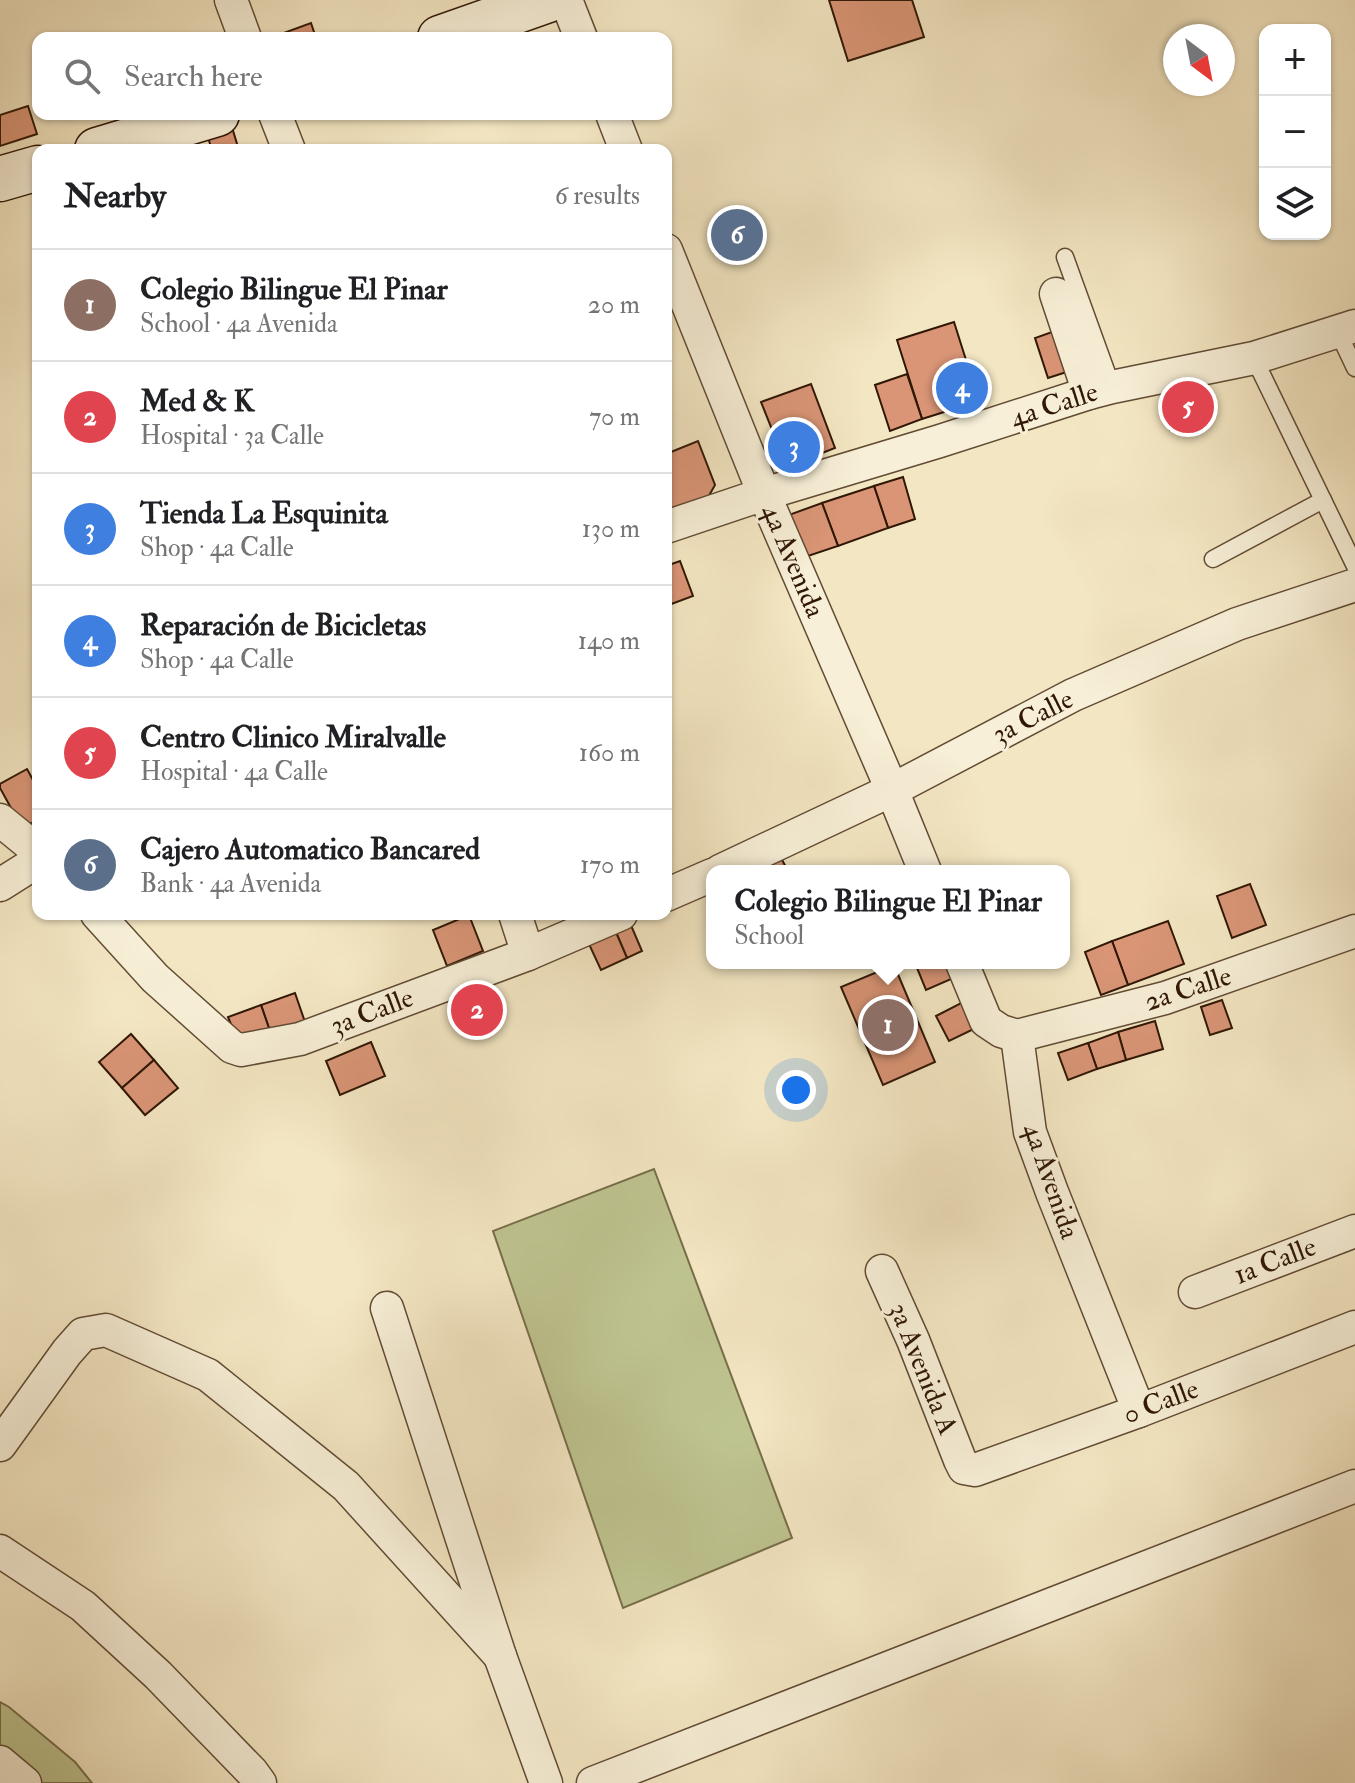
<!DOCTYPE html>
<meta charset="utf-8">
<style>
:root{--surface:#fff;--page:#f6f6f6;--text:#202124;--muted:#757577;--line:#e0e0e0;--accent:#7c3aed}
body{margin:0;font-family:"IM FELL Double Pica",serif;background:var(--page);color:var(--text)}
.controls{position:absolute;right:24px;top:24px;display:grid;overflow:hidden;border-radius:16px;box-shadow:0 2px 6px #0004}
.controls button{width:72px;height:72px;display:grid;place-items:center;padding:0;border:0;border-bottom:2px solid var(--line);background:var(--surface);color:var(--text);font:40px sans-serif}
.compass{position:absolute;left:1163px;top:24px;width:72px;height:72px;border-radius:50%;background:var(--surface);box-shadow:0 2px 6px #0004;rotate:148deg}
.you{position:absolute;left:796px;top:1090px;width:28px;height:28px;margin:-20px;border:6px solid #fff;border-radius:50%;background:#1a73e8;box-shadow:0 0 0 12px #1a73e833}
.badge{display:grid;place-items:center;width:52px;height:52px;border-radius:50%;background:var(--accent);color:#fff;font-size:26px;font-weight:700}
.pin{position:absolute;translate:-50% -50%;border:4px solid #fff;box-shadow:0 2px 8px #0006}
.popup{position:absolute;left:706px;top:865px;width:364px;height:104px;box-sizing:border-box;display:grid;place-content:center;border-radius:16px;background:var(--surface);filter:drop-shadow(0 2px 6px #0005);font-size:26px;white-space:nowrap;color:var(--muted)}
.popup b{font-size:30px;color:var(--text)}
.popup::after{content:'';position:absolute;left:50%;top:100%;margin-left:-16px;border:16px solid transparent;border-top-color:var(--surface)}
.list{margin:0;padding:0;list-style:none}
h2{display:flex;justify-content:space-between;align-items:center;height:104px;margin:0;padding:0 32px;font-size:34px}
h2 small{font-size:26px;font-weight:400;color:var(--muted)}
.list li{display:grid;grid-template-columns:52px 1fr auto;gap:24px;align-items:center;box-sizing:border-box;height:112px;padding:0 32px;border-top:2px solid var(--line)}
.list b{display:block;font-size:30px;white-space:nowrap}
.list p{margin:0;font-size:26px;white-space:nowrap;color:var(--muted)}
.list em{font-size:26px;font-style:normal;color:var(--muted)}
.icon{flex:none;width:44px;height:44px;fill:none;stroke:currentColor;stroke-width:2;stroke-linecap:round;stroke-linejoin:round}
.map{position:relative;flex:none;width:1355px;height:1783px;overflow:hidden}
.search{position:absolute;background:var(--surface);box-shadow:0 2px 6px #0004;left:32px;top:32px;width:640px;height:88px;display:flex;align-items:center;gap:20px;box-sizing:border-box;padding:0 28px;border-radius:16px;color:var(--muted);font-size:30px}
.panel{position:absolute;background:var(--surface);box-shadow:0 2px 6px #0004;left:32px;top:144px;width:640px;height:776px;border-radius:16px}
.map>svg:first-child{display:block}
.green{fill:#bec490;stroke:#776e4a;stroke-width:2}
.building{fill:#d99576;stroke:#301705;stroke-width:2}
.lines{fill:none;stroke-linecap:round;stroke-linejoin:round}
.lane-casing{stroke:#614b34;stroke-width:19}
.street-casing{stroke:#614b34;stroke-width:35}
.secondary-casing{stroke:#301705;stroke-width:47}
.lane{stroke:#f7efd7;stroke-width:16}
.street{stroke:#f7efd7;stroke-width:32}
.secondary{stroke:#f7efd7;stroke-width:44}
.labels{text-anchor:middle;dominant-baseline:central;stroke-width:6;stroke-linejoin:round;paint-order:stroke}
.street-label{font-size:28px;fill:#301705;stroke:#f7efd7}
</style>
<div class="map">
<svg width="1355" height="1783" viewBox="0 0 1355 1783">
<rect width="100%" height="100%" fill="#f3e6c2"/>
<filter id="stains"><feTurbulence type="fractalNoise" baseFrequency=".0025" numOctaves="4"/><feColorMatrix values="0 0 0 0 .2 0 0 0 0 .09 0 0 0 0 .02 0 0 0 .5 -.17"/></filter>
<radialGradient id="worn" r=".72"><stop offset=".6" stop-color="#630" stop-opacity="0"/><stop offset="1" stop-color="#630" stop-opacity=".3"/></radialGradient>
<g class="green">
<path d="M654 1169 792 1538 623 1608 493 1231Z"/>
<path d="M0 1702 9 1707 75 1762 92 1783H0Z"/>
</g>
<g class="building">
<path d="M829 0H912L924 37 848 61Z"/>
<path d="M311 23 316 38H279L278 35Z"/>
<path d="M28 106 37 134 0 146V115Z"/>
<path d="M231 124 238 147 229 150H212L204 125Z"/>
<path d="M954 322 979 401 922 419 897 340Z"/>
<path d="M1066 327 1079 368 1048 378 1035 338Z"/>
<path d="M907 374 922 419 890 431 875 385Z"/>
<path d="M811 384 835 448 787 467 761 402Z"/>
<path d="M1205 384 1214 417 1170 430 1161 397Z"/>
<path d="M698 441 715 485 706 501 666 513V454Z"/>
<path d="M903 477 915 519 888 528 874 486Z"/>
<path d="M874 486 888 528 838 546 822 503Z"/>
<path d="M822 503 838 546 799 559 786 516Z"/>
<path d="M680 561 693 596 666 606V566Z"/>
<path d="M27 769 38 789V820L22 828 0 788V784Z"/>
<path d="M780 856 788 871H751Z"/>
<path d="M1250 884 1266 925 1232 938 1217 896Z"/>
<path d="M469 915 483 951 447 966 433 930Z"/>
<path d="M1168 921 1184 964 1128 985 1112 941Z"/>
<path d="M630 923 642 951 627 958 615 930Z"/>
<path d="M615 930 627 958 601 970 588 942Z"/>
<path d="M1112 941 1128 985 1101 995 1085 952Z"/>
<path d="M915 963H953L958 976 926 990Z"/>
<path d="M894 965 935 1062 883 1085 841 987Z"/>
<path d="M488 990 499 1016 466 1030 455 1004Z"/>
<path d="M295 993 305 1022 271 1034 261 1005Z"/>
<path d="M967 1000 980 1026 949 1041 936 1016Z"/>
<path d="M1222 1000 1232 1028 1210 1035 1201 1007Z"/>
<path d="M261 1005 271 1034 240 1046 228 1017Z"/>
<path d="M1155 1021 1163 1049 1126 1060 1118 1032Z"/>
<path d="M1118 1032 1126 1060 1097 1069 1088 1043Z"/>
<path d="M131 1034 154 1060 122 1088 99 1062Z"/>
<path d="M371 1042 385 1076 340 1095 326 1061Z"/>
<path d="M1088 1043 1097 1069 1068 1080 1058 1053Z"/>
<path d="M154 1060 178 1088 145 1115 122 1088Z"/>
</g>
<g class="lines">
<defs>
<g id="lane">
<path d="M1065 257 1112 387"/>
<path d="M1338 332 1355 368"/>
<path d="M1254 358 1355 566"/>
<path d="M1213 559 1323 500"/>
</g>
<g id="street">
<path d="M231 0 245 38"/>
<path d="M566 0 581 38"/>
<path d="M275 114 289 150"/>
<path d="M612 114 626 150"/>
<path d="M666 250 764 494 892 790 925 871"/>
<path d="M1056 294 1089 393"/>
<path d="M666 527 764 494 940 441 1089 393 1112 387 1254 358 1355 326"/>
<path d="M0 820 38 851"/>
<path d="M720 871 892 790 1073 695 1237 624 1355 585"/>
<path d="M0 885 38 861"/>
<path d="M666 895 712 875"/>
<path d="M97 914 155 978 232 1047 241 1050 300 1039 528 954 621 914"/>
<path d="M515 914 528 954"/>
<path d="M962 963 986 1021 1001 1031 1017 1036"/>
<path d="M1017 1036 1030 1132 1052 1192 1139 1411"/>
<path d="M1017 1036 1165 998 1355 931"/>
<path d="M882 1271 913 1340 960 1460 964 1468 975 1470 1139 1411 1355 1327"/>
<path d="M1195 1292 1355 1231"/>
<path d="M387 1308 500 1656 546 1783"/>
<path d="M0 1445 67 1352 83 1334 106 1330 208 1375 346 1486 500 1656"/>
<path d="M0 1551 83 1606 158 1675 252 1772 260 1783"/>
<path d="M0 1762 25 1783"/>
<path d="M593 1783 1355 1486"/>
</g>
<g id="secondary">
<path d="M440 38 548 0"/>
<path d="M97 150 217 114"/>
<path d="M0 179 38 168"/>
</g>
</defs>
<use href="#lane" class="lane-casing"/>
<use href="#street" class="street-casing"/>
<use href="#secondary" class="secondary-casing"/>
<use href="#lane" class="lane"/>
<use href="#street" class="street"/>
<use href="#secondary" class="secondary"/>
</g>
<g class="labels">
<g class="street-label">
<text transform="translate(1054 405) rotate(-18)">4a Calle</text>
<text transform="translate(793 561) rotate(67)">4a Avenida</text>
<text transform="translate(1033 717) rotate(-27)">3a Calle</text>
<text transform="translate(1188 989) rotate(-18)">2a Calle</text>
<text transform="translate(372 1012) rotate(-21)">3a Calle</text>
<text transform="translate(1051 1181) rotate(71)">4a Avenida</text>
<text transform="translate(1275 1261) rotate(-21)">1a Calle</text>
<text transform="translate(923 1369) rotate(68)">3a Avenida A</text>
<text transform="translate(1161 1402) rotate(-21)">0 Calle</text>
</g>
</g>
<rect width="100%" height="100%" filter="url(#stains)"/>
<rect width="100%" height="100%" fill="url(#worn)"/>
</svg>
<div class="controls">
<button>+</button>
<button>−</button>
<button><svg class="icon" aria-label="layers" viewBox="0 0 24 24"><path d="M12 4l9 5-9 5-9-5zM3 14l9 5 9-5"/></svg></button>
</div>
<svg class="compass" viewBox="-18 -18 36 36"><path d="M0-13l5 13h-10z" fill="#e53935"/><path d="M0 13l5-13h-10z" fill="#757577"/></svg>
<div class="you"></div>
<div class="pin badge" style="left:888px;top:1025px;background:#8d6e63">1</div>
<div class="popup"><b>Colegio Bilingue El Pinar</b>School</div>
<div class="pin badge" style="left:477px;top:1010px;background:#e0444e">2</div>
<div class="pin badge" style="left:794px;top:447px;background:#3f7fe0">3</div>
<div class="pin badge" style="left:962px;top:388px;background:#3f7fe0">4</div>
<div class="pin badge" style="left:1188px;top:407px;background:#e0444e">5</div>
<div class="pin badge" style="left:737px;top:235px;background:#5c6f8a">6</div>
<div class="search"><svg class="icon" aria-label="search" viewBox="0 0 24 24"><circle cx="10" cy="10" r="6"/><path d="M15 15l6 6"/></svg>Search here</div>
<section class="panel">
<h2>Nearby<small>6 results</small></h2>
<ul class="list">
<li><span class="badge" style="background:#8d6e63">1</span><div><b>Colegio Bilingue El Pinar</b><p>School · 4a Avenida</p></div><em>20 m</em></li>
<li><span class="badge" style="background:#e0444e">2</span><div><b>Med &amp; K</b><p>Hospital · 3a Calle</p></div><em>70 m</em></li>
<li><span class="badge" style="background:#3f7fe0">3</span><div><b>Tienda La Esquinita</b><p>Shop · 4a Calle</p></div><em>130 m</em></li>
<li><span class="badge" style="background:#3f7fe0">4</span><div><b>Reparación de Bicicletas</b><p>Shop · 4a Calle</p></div><em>140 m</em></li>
<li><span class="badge" style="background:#e0444e">5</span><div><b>Centro Clinico Miralvalle</b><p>Hospital · 4a Calle</p></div><em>160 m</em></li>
<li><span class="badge" style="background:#5c6f8a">6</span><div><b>Cajero Automatico Bancared</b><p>Bank · 4a Avenida</p></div><em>170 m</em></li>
</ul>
</section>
</div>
